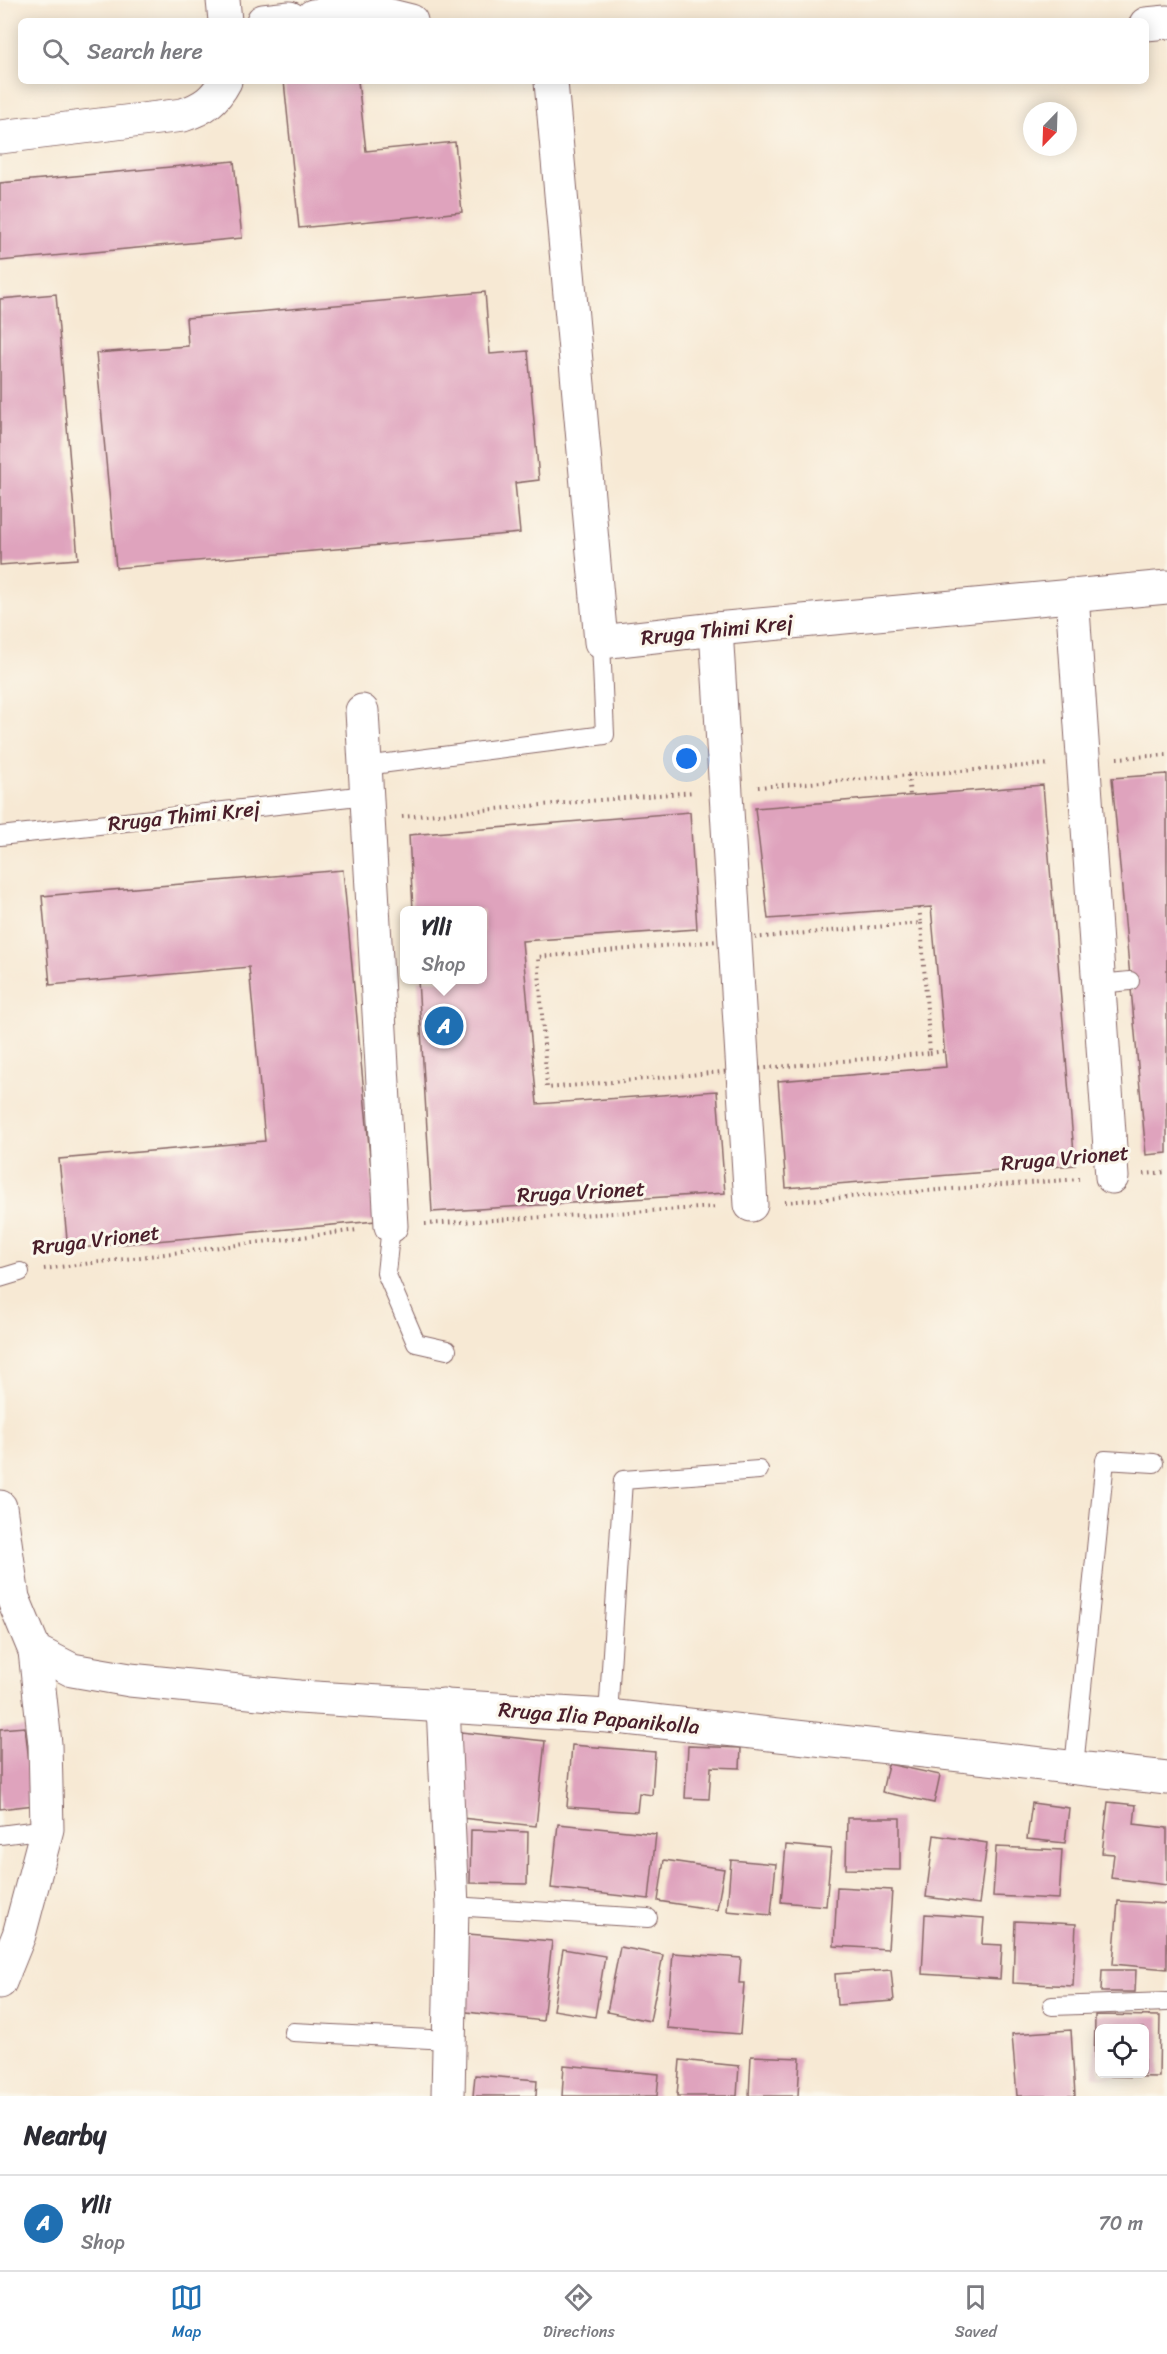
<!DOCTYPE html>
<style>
:root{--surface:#fff;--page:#f7f7f7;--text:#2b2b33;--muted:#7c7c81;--line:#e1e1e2;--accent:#1f6fb2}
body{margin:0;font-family:Sriracha,sans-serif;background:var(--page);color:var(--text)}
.controls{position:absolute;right:18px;bottom:18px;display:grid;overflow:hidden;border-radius:9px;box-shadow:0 3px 15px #0003}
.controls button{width:54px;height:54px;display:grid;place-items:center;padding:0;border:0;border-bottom:2px solid var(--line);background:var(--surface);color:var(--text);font:30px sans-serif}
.compass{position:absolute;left:1023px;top:102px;width:54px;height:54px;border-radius:50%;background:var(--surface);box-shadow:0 3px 15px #0003;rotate:203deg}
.you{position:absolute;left:687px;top:759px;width:21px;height:21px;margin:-15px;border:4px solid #fff;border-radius:50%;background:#1a73e8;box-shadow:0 0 0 9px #1a73e833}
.badge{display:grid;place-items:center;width:39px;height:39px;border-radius:50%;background:var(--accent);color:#fff;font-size:20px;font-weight:700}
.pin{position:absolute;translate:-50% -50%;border:3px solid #fff;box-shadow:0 2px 6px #0006}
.popup{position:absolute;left:400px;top:906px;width:87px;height:78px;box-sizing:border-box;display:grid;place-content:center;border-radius:9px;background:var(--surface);filter:drop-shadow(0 2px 4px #0005);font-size:20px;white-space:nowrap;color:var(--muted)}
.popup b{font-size:22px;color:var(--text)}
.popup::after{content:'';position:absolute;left:50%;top:100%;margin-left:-12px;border:12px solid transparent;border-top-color:var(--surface)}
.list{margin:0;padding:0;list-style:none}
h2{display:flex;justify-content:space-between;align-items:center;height:78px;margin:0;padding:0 24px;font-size:26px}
h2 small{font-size:20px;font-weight:400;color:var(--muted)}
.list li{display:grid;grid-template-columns:39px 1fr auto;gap:18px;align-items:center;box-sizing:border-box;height:96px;padding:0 24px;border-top:2px solid var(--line)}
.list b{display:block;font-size:22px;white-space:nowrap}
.list p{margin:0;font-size:20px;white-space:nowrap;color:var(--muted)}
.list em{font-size:20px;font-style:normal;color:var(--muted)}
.icon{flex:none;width:33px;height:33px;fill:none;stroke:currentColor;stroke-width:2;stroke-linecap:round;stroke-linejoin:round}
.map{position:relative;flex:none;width:1167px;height:2096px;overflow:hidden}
.search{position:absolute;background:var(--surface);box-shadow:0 3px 15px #0003;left:18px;right:18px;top:18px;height:66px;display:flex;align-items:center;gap:15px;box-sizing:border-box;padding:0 21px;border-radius:9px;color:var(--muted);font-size:22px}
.sheet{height:174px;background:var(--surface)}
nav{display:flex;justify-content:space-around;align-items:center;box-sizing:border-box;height:84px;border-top:2px solid var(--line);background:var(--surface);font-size:16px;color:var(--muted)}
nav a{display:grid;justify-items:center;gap:3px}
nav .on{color:var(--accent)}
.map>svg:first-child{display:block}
.building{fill:#dfa3bd;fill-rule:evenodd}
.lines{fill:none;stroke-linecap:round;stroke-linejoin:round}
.lane-casing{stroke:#876666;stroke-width:20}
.street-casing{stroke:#876666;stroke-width:35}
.secondary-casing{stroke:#876666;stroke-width:35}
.path{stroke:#876666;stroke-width:4;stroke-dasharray:1.5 4.5;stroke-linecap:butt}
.lane{stroke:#fff;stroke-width:18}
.street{stroke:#fff;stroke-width:33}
.secondary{stroke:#fff;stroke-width:33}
.labels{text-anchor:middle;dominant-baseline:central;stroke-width:6;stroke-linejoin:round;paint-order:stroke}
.street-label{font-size:21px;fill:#4a1f2b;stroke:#fbf7ec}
</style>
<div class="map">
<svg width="1167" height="2096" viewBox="0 0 1167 2096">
<rect width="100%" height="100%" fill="#fbf7ec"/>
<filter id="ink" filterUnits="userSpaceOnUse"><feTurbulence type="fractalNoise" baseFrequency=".0167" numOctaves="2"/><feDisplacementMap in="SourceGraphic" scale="12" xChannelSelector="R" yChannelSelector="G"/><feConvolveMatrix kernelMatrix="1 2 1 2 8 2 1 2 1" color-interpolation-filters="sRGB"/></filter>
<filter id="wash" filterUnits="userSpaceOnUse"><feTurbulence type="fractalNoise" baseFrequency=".008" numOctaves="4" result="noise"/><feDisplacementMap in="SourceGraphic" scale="24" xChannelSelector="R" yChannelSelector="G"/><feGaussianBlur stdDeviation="1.35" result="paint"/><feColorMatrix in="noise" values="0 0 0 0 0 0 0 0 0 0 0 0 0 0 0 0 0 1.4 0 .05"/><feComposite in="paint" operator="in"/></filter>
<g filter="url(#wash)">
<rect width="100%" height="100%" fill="#f7e9d4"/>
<g id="blocks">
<g class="building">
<path d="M284 81H358L366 151 455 142 462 212 299 228Z"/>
<path d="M234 161 242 238 0 261V183Z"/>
<path d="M485 292 490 354 528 351 539 480 515 483 520 533 116 568 96 353 188 346 186 318Z"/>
<path d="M56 294 78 559 0 565V299Z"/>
<path d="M1167 774V1153L1146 1155 1112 778Z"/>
<path d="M1043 785 1075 1165 786 1188 778 1081 946 1067 931 907 768 919 755 808Z"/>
<path d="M690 812 697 929 522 941 537 1104 717 1091 725 1193 432 1212 418 980H483V910H413L409 835Z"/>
<path d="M343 870 376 1221 68 1249 59 1159 265 1141 249 967 50 985 42 896Z"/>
<path d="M25 1727 34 1805 0 1809V1729Z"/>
<path d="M461 1732 545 1741 536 1826 452 1817Z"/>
<path d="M572 1745 655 1752 652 1795 639 1793 637 1812 567 1807Z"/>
<path d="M688 1746 741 1748 740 1768 711 1767 709 1799 685 1798Z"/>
<path d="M888 1764 940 1775 934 1803 882 1792Z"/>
<path d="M1108 1802 1136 1805 1134 1824 1167 1828V1885L1111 1878 1114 1854 1102 1853Z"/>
<path d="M1032 1803 1069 1808 1065 1843 1027 1839Z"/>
<path d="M847 1818H900V1870L846 1869Z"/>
<path d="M558 1824 656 1834 649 1899 551 1888Z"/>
<path d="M471 1830 528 1832 527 1884 470 1883Z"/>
<path d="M934 1835 987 1843 979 1904 926 1897Z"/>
<path d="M786 1845 831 1849 826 1906 781 1902Z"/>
<path d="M996 1847 1062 1850 1059 1899 993 1896Z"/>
<path d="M664 1860 724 1869 717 1910 658 1901Z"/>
<path d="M731 1860 776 1864 771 1915 727 1911Z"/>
<path d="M837 1887 892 1890 888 1949 834 1946Z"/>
<path d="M1118 1901 1167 1904V1969L1113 1964Z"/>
<path d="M925 1914 984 1918 982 1944 1002 1945 1000 1979 922 1974Z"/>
<path d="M1015 1921 1076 1924 1073 1986 1013 1983Z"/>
<path d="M468 1934 552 1941 543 2021 459 2011Z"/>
<path d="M620 1947 663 1955 650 2021 607 2012Z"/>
<path d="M563 1949 605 1956 595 2017 553 2010Z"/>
<path d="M673 1953 741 1958 739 1983H744L740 2034 667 2028Z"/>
<path d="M891 1970 894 2001 837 2005 835 1974Z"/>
<path d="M1102 1970H1136L1135 1992H1101Z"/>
<path d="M1095 2015 1160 2016 1159 2077 1094 2076ZM1100 2028H1144V2074H1100Z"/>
<path d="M1071 2030 1075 2096H1017L1012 2034Z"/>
<path d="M751 2056 800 2058 798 2096H749Z"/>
<path d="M680 2060 739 2066 737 2096H677Z"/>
<path d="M564 2065 659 2074 657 2096H562Z"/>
<path d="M475 2075 537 2080 536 2096H473Z"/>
</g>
</g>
</g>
<g filter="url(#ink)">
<use href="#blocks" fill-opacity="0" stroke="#876666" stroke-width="1.5"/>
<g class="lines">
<defs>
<g id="lane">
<path d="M365 766 605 735 601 642"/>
<path d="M0 836 367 795"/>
<path d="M1099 984 1130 981"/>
<path d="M391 1226 386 1273 416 1343 447 1350"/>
<path d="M0 1278 20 1272"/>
<path d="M608 1716 623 1480 759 1470"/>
<path d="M1074 1767 1105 1460 1154 1463"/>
<path d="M0 1835 47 1829"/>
<path d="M452 1906 648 1918"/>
<path d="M1052 2006 1167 2002"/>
<path d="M293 2032 449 2040"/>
</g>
<g id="street">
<path d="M313 16 367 10 411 21"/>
<path d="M263 21 290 18"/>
<path d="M1146 24 1167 22"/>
<path d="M551 82 601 642 716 629 1167 587"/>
<path d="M1072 595 1112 1177"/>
<path d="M716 629 751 1205"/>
<path d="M362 711 391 1226"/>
<path d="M443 1705 452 1906 448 2096"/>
<path d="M0 1982 19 1935 47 1829 45 1744 35 1651"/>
</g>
<g id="secondary">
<path d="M223 0 225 21"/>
<path d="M0 137 183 115C204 108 215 100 225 81"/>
<path d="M0 1507 13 1598 35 1651 72 1670 130 1680 299 1697 608 1716 1167 1778"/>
</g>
</defs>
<use href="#lane" class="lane-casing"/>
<use href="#street" class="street-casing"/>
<use href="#secondary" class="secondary-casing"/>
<g class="path">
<path d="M1117 758 1167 755"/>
<path d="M908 775 910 796"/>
<path d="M758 787 1050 764"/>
<path d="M402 817 694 792"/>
<path d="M919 908 921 923"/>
<path d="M921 923 930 1053 547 1088 538 957Z"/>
<path d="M930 1053 944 1051"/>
<path d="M1144 1174 1167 1172"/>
<path d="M785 1202 1079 1179"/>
<path d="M425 1224 717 1207"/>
<path d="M44 1269 358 1230"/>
</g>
<use href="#lane" class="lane"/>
<use href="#street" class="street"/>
<use href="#secondary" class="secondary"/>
</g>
</g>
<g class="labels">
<g class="street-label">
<text transform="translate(717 630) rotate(-6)">Rruga Thimi Krej</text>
<text transform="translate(184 816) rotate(-6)">Rruga Thimi Krej</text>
<text transform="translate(1065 1158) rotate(-5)">Rruga Vrionet</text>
<text transform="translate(581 1192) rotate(-3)">Rruga Vrionet</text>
<text transform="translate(96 1240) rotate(-7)">Rruga Vrionet</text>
<text transform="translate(599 1718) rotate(5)">Rruga Ilia Papanikolla</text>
</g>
</g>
</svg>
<div class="controls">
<button><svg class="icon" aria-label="locate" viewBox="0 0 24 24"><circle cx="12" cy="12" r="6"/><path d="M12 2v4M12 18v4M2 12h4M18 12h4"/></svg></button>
</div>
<svg class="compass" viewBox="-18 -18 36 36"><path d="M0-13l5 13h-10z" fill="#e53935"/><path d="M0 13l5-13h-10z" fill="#7c7c81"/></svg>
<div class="you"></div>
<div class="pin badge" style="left:444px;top:1026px">A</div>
<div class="popup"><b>Ylli</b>Shop</div>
<div class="search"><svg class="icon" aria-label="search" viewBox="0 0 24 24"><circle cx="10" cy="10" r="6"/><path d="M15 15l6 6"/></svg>Search here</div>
</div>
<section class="sheet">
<h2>Nearby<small></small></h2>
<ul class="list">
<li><span class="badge">A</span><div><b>Ylli</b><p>Shop</p></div><em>70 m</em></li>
</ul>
</section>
<nav>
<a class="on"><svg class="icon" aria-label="map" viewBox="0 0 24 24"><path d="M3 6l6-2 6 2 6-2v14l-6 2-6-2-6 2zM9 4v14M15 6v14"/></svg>Map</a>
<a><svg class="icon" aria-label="directions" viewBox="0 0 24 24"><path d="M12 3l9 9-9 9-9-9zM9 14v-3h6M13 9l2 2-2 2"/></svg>Directions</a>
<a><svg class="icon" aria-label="saved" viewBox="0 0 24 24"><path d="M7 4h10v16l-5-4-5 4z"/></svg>Saved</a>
</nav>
